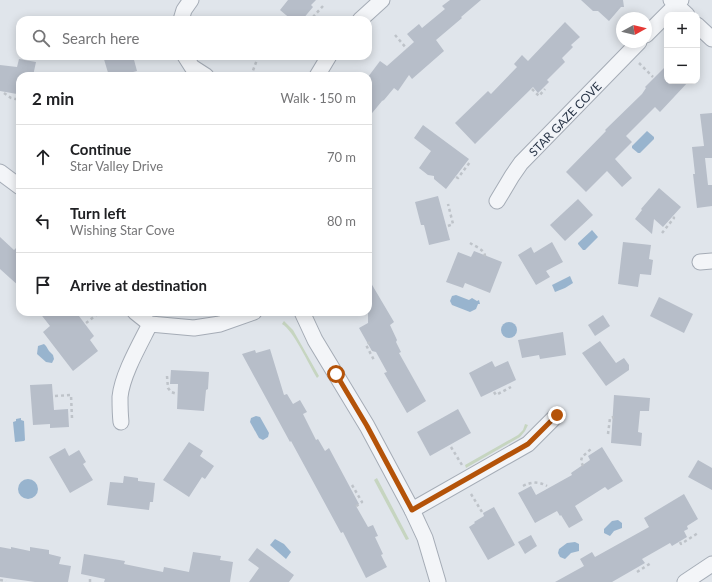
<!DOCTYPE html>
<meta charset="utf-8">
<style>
:root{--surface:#fff;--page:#f2f2f2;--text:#202124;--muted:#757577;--line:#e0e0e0}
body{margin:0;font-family:Lato,sans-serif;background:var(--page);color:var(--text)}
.controls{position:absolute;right:12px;top:12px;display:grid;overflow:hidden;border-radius:8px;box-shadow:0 2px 10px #0003}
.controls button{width:36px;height:36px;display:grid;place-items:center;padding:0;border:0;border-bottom:1px solid var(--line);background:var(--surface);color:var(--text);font:20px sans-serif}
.compass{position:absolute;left:616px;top:12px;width:36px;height:36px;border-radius:50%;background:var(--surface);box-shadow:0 2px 10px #0003;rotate:82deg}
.stop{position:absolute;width:12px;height:12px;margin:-9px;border:3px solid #b45309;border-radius:50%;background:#fff}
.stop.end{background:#b45309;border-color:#fff;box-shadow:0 1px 4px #0008}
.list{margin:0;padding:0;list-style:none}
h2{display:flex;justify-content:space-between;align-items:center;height:52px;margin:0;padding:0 16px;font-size:17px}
h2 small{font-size:13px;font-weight:400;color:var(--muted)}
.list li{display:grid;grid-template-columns:26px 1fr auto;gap:12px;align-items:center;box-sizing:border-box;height:64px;padding:0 16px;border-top:1px solid var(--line)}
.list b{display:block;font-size:15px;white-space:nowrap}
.list p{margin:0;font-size:13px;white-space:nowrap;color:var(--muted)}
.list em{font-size:13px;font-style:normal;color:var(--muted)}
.icon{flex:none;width:22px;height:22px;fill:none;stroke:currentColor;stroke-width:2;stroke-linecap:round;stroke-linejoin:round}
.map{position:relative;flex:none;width:712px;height:582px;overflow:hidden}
.search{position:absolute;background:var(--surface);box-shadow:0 2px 10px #0003;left:16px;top:16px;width:356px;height:44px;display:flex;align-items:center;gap:10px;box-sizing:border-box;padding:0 14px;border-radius:12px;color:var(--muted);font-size:15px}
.panel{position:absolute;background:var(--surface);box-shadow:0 2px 10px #0003;left:16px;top:72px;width:356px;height:244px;border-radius:12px}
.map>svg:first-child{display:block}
.green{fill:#c6d5c0}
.water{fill:#98b4ce}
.building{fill:#b7bec9}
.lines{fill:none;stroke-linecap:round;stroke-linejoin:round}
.minor-casing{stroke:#a5acb6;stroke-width:17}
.path{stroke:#bec3c9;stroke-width:2.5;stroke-dasharray:3 3;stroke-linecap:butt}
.minor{stroke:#f3f5f8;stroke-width:15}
.route{stroke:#b45309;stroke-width:5}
.labels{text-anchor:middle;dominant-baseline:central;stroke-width:3;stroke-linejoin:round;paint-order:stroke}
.street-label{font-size:12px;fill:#273344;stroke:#f0f3f8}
</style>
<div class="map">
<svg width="712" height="582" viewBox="0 0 712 582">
<rect width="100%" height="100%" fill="#e0e5eb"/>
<g class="green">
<path d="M284 321 293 330 319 376 317 378C309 365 294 331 282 324Z"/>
<path d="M525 424 528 425 525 431 520 437 466 468 465 465 518 435 523 430Z"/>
<path d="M377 478 409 539 406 540 374 480Z"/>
</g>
<g class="water">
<path d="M647 131 654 137V139L640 153H638L632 148V146Z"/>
<path d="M592 230 598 237 585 250H583L578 244V243L591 231Z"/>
<path d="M570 276 573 283 565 288 555 292 552 285Z"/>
<path d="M456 295 469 300 472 298 477 301 479 300 480 304H478L476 309 470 312 452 305 450 301 452 296Z"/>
<circle cx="509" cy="330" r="8"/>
<path d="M44 344 46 346 49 351 53 355 54 359 52 363 46 362 37 354 38 346Z"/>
<path d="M256 416 260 417 269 433 268 437 263 440 259 438 250 422 251 418Z"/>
<path d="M21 418V420L24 421 25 440 24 441 15 442 13 422 16 421V419Z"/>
<circle cx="28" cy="489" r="10"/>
<path d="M618 520 622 523V528L614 531 610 536 604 533V529L612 521Z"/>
<path d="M275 539 284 544 291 552 286 559 270 545Z"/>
<path d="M575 542 579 544V551L571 553 565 559 560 557 558 553 559 549 567 543Z"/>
</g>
<g class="building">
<path d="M288 0H316L311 5 313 7 302 20H292L280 10Z"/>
<path d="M450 0H481L461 17 462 18 436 40 444 51 412 79 409 75 398 91 394 88 384 100 382 101 368 118V77L380 61 387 66 414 42 407 34 419 24 422 28 445 9 442 6Z"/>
<path d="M581 0H623L624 7H621L609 21 598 11H593Z"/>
<path d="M565 22 580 37 571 45 573 47 562 58 565 62 547 80 549 82 538 93 533 87 475 144 455 123 488 91 491 94 517 67 514 64 522 55 528 61Z"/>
<path d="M103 56H133L137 71 118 76H109Z"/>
<path d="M19 59 36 62 33 76H20V91L17 90V94L0 91V65L17 67Z"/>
<path d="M667 65V81H689L660 112 655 107 626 136 632 142 615 159 632 178 622 187 607 171 586 192 566 172 606 131 605 130 642 94 646 88 645 87Z"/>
<path d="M712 113V158H705L708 185H712V206L697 208 693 174H695L692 147 704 146 700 114Z"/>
<path d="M423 125 469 159 446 189 434 179V176L428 175 419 168 431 151 414 138Z"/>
<path d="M659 188 681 207 663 227 654 219 652 234 635 219 642 210 641 209Z"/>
<path d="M438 196 450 240 429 245 424 225H421L415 202Z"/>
<path d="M578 199 593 215 565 241 550 225Z"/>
<path d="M0 237 14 250 20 244V287L0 269Z"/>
<path d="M552 242 563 262 546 271 550 277 536 285 518 255 531 247 534 253Z"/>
<path d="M623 242 651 245 649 259 653 260 651 275 640 274 638 287 618 284Z"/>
<path d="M474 251 502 262 490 293 465 283 463 288 446 282 458 252 471 257Z"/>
<path d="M368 278 394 322 390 325 397 340 396 342 401 352 399 353 426 401 407 413 384 373 387 372 376 352 372 351 359 328 368 323Z"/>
<path d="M659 297 693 314 684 333 650 316Z"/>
<path d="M39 312H76L94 336 90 340 98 351 73 371 43 332 50 326Z"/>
<path d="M603 315 610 326 595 336 588 325Z"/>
<path d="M563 332 566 355 540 359 539 355 522 358 518 340Z"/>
<path d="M600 341 616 363 624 358 629 365V370L606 386 582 353Z"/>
<path d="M270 349 284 395 287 394 293 404 300 400 307 412 303 414 316 440 318 439 325 451 329 448 359 504 356 506 368 527 373 525 378 536 375 537 383 554 381 555 387 567 366 578 343 532 341 533 291 441 290 442 242 354 255 350 256 353Z"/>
<path d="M492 361 495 367 508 361 516 380 481 397 469 373Z"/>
<path d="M171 370 209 372 208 389 206 390 204 411 177 409 178 384H170Z"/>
<path d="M52 384 54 410 68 409 69 427 50 428V424L33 425 30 385Z"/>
<path d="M614 395 650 398 649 411H640L638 432 642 433 641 446 611 443Z"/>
<path d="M458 409 471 433 430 456 417 432Z"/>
<path d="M189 442 203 451 200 456 214 466 205 479 202 477 189 497 163 480Z"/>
<path d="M602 447 623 481 608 490 605 487 575 506 583 520 569 528 561 515 560 516 557 511 535 523 518 493 531 486 536 495 572 475 571 473 590 460 588 456Z"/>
<path d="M65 448 69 456 79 450 86 462 83 464 93 480 70 493 49 457Z"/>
<path d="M698 460 712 468V490L688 477Z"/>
<path d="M124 476 138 478V481L155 483 153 502H150L149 510 107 505 110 482 123 483Z"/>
<path d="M684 494 698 519 687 526 688 529 684 531 687 537 672 546 670 543 642 559 645 563 612 582H555L584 566 580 559 592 552 595 557 649 527 644 518Z"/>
<path d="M494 507 515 545 488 560 469 527 475 523 474 522 484 516 483 513Z"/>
<path d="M531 535 537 546 525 554 518 542Z"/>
<path d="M0 547 11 549V547L30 551V547L49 550V554L61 557 59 564 71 566 68 582H35L0 577Z"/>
<path d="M257 548 294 575 289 582H249L259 568 248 560Z"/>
<path d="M193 552 221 556 220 560 233 562 230 582H104L105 579 81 574 84 554 125 561 124 564 163 572 164 567 189 572Z"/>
</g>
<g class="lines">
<defs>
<g id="minor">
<path d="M671 0 687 15"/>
<path d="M181 20 184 10 191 0"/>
<path d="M360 20 382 0"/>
<path d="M697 25 712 39"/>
<path d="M646 35 681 0"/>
<path d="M185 56 192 67 206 76"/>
<path d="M317 76 329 56"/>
<path d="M0 172 20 187"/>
<path d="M497 201 512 176 521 163 639 42"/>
<path d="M700 262 712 261"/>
<path d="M135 312 150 324 194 328 220 324 254 312"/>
<path d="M302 312 315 340 367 426 412 510 425 538 438 582"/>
<path d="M121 422C120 413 120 405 120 397 122 375 140 344 150 324"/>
<path d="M412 510 528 444 557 415"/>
<path d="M685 582 712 564"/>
</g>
</defs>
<use href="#minor" class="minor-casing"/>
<g class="path">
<path d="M307 18 313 17 323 6"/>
<path d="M395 35 407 49"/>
<path d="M639 63 653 77"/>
<path d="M251 76 258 57"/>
<path d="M532 89 539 96 545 89"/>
<path d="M4 93 11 98 20 100"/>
<path d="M456 177 458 178 470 162"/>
<path d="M448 226 453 224 448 204"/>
<path d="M662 233 674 218 673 217"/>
<path d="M470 243C476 247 486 250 485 258"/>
<path d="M86 323 100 312"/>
<path d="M370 342 366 345 374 360"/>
<path d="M167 376 168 388 171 392 177 394"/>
<path d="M494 392 496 395 511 387"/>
<path d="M55 396 71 395 72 418"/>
<path d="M608 434 610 418 614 417"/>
<path d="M451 447 462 465"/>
<path d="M583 466 581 461 582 457 592 448"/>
<path d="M352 485 362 502 355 507"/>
<path d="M523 486C531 482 538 481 547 486"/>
<path d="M471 494 482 512"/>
<path d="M680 542 681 544 698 533"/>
<path d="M637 572 651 563"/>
<path d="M0 580 6 581"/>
<path d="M90 582V578"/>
</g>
<use href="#minor" class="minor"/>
</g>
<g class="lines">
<path class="route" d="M336 374 367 426 412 510 528 444 557 415"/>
</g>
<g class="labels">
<g class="street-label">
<text transform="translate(565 119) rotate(-46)">STAR GAZE COVE</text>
</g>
</g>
</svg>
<div class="controls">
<button>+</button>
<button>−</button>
</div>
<svg class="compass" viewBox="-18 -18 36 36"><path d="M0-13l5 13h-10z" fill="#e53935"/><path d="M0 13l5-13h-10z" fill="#757577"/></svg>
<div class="stop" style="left:336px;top:374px"></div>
<div class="stop end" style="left:557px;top:415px"></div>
<div class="search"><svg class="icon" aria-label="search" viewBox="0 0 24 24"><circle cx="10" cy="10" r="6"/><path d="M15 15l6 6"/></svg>Search here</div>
<section class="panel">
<h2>2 min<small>Walk · 150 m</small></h2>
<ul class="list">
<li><svg class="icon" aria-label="ahead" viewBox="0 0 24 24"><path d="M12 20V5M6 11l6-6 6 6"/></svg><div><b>Continue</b><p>Star Valley Drive</p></div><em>70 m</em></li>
<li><svg class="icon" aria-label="left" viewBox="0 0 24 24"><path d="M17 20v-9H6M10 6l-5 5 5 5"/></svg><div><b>Turn left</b><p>Wishing Star Cove</p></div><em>80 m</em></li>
<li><svg class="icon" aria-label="arrive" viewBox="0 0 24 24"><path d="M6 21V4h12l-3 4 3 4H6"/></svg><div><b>Arrive at destination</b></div></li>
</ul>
</section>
</div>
